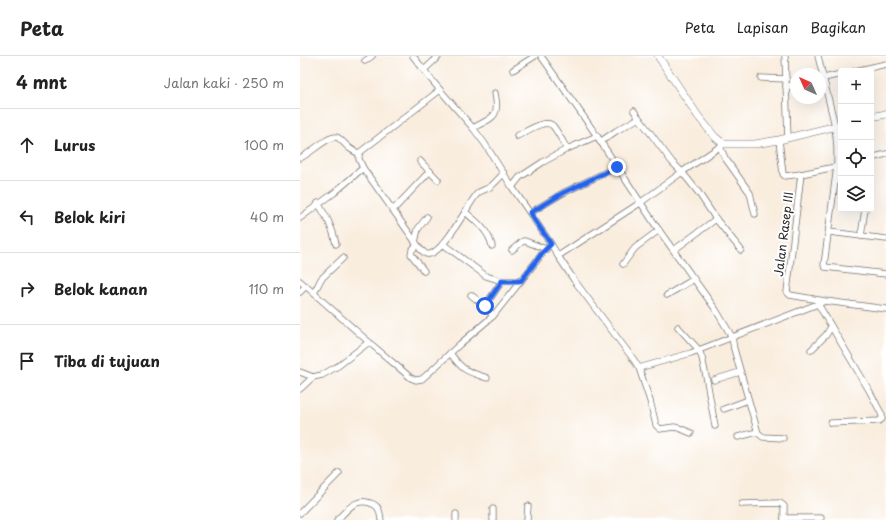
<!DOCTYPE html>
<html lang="id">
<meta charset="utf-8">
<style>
:root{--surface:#fff;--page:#f6f6f6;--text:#222;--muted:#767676;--line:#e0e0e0}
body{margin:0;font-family:"Playpen Sans",sans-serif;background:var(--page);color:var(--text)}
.controls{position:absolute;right:12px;top:12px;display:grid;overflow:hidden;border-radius:4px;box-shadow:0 4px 16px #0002}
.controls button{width:36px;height:36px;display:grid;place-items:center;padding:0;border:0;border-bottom:1px solid var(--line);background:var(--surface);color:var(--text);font:20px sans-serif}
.compass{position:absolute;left:490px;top:12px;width:36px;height:36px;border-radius:50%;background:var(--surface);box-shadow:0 4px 16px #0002;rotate:315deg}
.stop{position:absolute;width:12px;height:12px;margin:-9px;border:3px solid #2563eb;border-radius:50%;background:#fff}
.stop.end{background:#2563eb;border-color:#fff;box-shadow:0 1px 4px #0008}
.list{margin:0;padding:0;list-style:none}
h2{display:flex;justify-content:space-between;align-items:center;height:52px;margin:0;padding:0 16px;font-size:17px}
h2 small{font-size:13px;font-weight:400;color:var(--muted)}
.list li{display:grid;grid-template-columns:26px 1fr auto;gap:12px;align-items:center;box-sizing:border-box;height:72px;padding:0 16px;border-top:1px solid var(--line)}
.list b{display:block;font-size:15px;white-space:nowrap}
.list em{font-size:13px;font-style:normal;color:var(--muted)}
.icon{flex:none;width:22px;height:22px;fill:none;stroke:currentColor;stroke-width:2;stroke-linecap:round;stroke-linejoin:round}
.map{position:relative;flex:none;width:586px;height:464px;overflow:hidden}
header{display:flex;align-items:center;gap:24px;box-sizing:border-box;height:56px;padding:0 20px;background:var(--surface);border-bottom:1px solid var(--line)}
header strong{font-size:19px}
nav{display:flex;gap:22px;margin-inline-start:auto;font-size:14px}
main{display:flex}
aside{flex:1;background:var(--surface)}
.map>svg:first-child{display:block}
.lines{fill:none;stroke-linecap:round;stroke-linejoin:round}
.minor-casing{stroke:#736f6a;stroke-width:7}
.tertiary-casing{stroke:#736f6a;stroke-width:8}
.minor{stroke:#fff;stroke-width:5.5}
.tertiary{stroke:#fff;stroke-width:7}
.route{stroke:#2563eb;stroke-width:5}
.labels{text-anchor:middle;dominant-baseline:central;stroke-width:4;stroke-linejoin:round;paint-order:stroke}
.street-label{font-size:12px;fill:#2b2b2b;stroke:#fff}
</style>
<header>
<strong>Peta</strong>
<nav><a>Peta</a><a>Lapisan</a><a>Bagikan</a></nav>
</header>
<main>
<aside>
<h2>4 mnt<small>Jalan kaki · 250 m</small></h2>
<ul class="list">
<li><svg class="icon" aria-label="ahead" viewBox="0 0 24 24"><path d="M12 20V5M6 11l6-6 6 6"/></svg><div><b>Lurus</b></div><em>100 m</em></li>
<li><svg class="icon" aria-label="left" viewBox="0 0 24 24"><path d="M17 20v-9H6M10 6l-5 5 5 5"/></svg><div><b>Belok kiri</b></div><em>40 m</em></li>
<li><svg class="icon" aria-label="right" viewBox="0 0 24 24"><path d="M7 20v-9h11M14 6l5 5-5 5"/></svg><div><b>Belok kanan</b></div><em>110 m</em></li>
<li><svg class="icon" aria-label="arrive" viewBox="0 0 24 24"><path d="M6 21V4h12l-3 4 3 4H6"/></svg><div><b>Tiba di tujuan</b></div></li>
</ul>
</aside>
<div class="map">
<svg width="586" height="464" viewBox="0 0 586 464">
<rect width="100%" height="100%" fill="#fff"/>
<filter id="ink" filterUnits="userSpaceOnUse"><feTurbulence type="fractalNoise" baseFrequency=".025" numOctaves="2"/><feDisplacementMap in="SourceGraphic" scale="8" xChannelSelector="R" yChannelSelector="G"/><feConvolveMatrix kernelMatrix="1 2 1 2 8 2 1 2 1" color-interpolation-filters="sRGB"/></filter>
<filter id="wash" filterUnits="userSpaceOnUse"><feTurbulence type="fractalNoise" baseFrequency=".012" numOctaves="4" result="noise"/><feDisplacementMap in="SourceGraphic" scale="16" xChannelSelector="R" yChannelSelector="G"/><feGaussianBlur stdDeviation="0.9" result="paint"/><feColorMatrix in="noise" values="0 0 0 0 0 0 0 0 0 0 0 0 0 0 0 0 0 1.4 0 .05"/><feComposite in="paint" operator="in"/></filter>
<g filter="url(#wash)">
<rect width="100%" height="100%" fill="#f9edde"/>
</g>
<g filter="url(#ink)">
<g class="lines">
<defs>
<g id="minor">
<path d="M113 0 124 14"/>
<path d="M241 0 297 80 356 170 416 254 432 281 434 293 458 377 463 381 483 382"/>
<path d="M485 0 488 82"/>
<path d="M518 0 535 70 537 91V110L524 209 525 211 586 218"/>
<path d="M65 5 72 0"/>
<path d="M213 14 235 0"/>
<path d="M555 15 586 8"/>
<path d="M461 22 486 23"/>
<path d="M520 23 541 18"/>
<path d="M486 31 496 28"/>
<path d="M140 34 173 72 185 88 212 131 251 188 258 200 274 224 334 304 339 312 350 345 356 369 360 373 374 371 379 372 391 377"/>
<path d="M339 62 372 106 382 116 398 136 416 163 441 194"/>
<path d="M173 72C193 61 200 62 195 37"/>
<path d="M217 80C226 76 245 62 253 70 258 76 263 86 267 93"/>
<path d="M479 84 483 118 485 120 501 118 540 110"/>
<path d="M300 86 316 75 339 62 334 55"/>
<path d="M420 91 425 102 450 137 455 158"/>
<path d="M0 102C10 98 26 81 36 81 39 81 39 83 41 84 47 90 51 95 59 97"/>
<path d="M571 102 586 98"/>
<path d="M120 105 138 124"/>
<path d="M63 112 90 150 121 194C123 195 124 197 126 198 141 203 168 148 177 138 180 134 186 134 190 131 195 127 199 122 204 117"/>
<path d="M501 118 487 236 490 239 525 245 586 253"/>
<path d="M212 131 220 121 243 106 267 93 297 80"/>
<path d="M18 147C26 160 33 172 36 188"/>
<path d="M93 154 130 115"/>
<path d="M165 156C176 165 189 175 192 190"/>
<path d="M230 157 263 137 317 111"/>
<path d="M0 162 34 137 63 112 59 103V97L140 34 130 22 124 14 139 0"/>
<path d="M529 176 586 183"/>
<path d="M561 180 565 153"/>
<path d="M115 186 118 173 127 161"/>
<path d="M143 188 186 220 202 225"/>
<path d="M117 189 112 194 111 198 124 215"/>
<path d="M212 194 223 185H225L246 193"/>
<path d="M374 194 416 163"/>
<path d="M258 200 340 147 382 116 424 88"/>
<path d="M323 208 335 192 359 174"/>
<path d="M0 225 71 288 111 322 116 324 122 323 131 315 160 288 193 260 246 193 251 188"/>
<path d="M0 236 6 230"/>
<path d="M14 237 21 223 43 202"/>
<path d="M171 239 185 250"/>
<path d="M367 239 394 223"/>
<path d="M518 248 569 334 582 359V363L579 365 531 367"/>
<path d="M193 260 185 250 202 225H221"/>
<path d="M378 271 399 294 402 302 407 325 415 370"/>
<path d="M511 294 526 279 531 271"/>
<path d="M150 297C163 315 166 315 187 322"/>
<path d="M339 312 391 297 523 246"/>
<path d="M0 316 13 321 22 319 38 310 69 286"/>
<path d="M414 324 440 316"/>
<path d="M0 333 13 321"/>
<path d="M424 353 448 344"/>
<path d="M438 381 457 376"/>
<path d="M442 448 480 447 484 450V464"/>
<path d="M0 457 39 417"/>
<path d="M484 462H521"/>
<path d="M37 464C47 454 55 442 70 447 79 449 80 456 81 464"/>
<path d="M156 464V458"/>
<path d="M193 464V453"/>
<path d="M227 464 228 450"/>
</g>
<g id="tertiary">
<path d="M358 0 398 60 415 81 424 88H455L479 84 541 69"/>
<path d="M571 61 586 58"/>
</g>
</defs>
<use href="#minor" class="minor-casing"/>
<use href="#tertiary" class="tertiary-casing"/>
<use href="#minor" class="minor"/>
<use href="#tertiary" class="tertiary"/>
</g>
</g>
<g class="lines" filter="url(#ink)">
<path class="route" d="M185 250 202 225H221L243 196 251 188 230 157 263 137 317 111"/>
</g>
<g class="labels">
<g class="street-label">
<text transform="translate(483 178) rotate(-83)">Jalan Rasep III</text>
</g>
</g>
</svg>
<div class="controls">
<button>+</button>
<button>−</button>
<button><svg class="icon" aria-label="locate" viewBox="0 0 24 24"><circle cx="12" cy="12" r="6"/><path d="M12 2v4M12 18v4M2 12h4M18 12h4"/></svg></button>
<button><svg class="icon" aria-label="layers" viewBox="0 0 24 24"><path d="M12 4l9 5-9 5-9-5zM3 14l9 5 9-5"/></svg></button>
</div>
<svg class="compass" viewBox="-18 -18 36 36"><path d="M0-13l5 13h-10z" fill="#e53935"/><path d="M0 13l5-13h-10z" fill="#767676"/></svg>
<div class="stop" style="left:185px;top:250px"></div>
<div class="stop end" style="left:317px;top:111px"></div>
</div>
</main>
